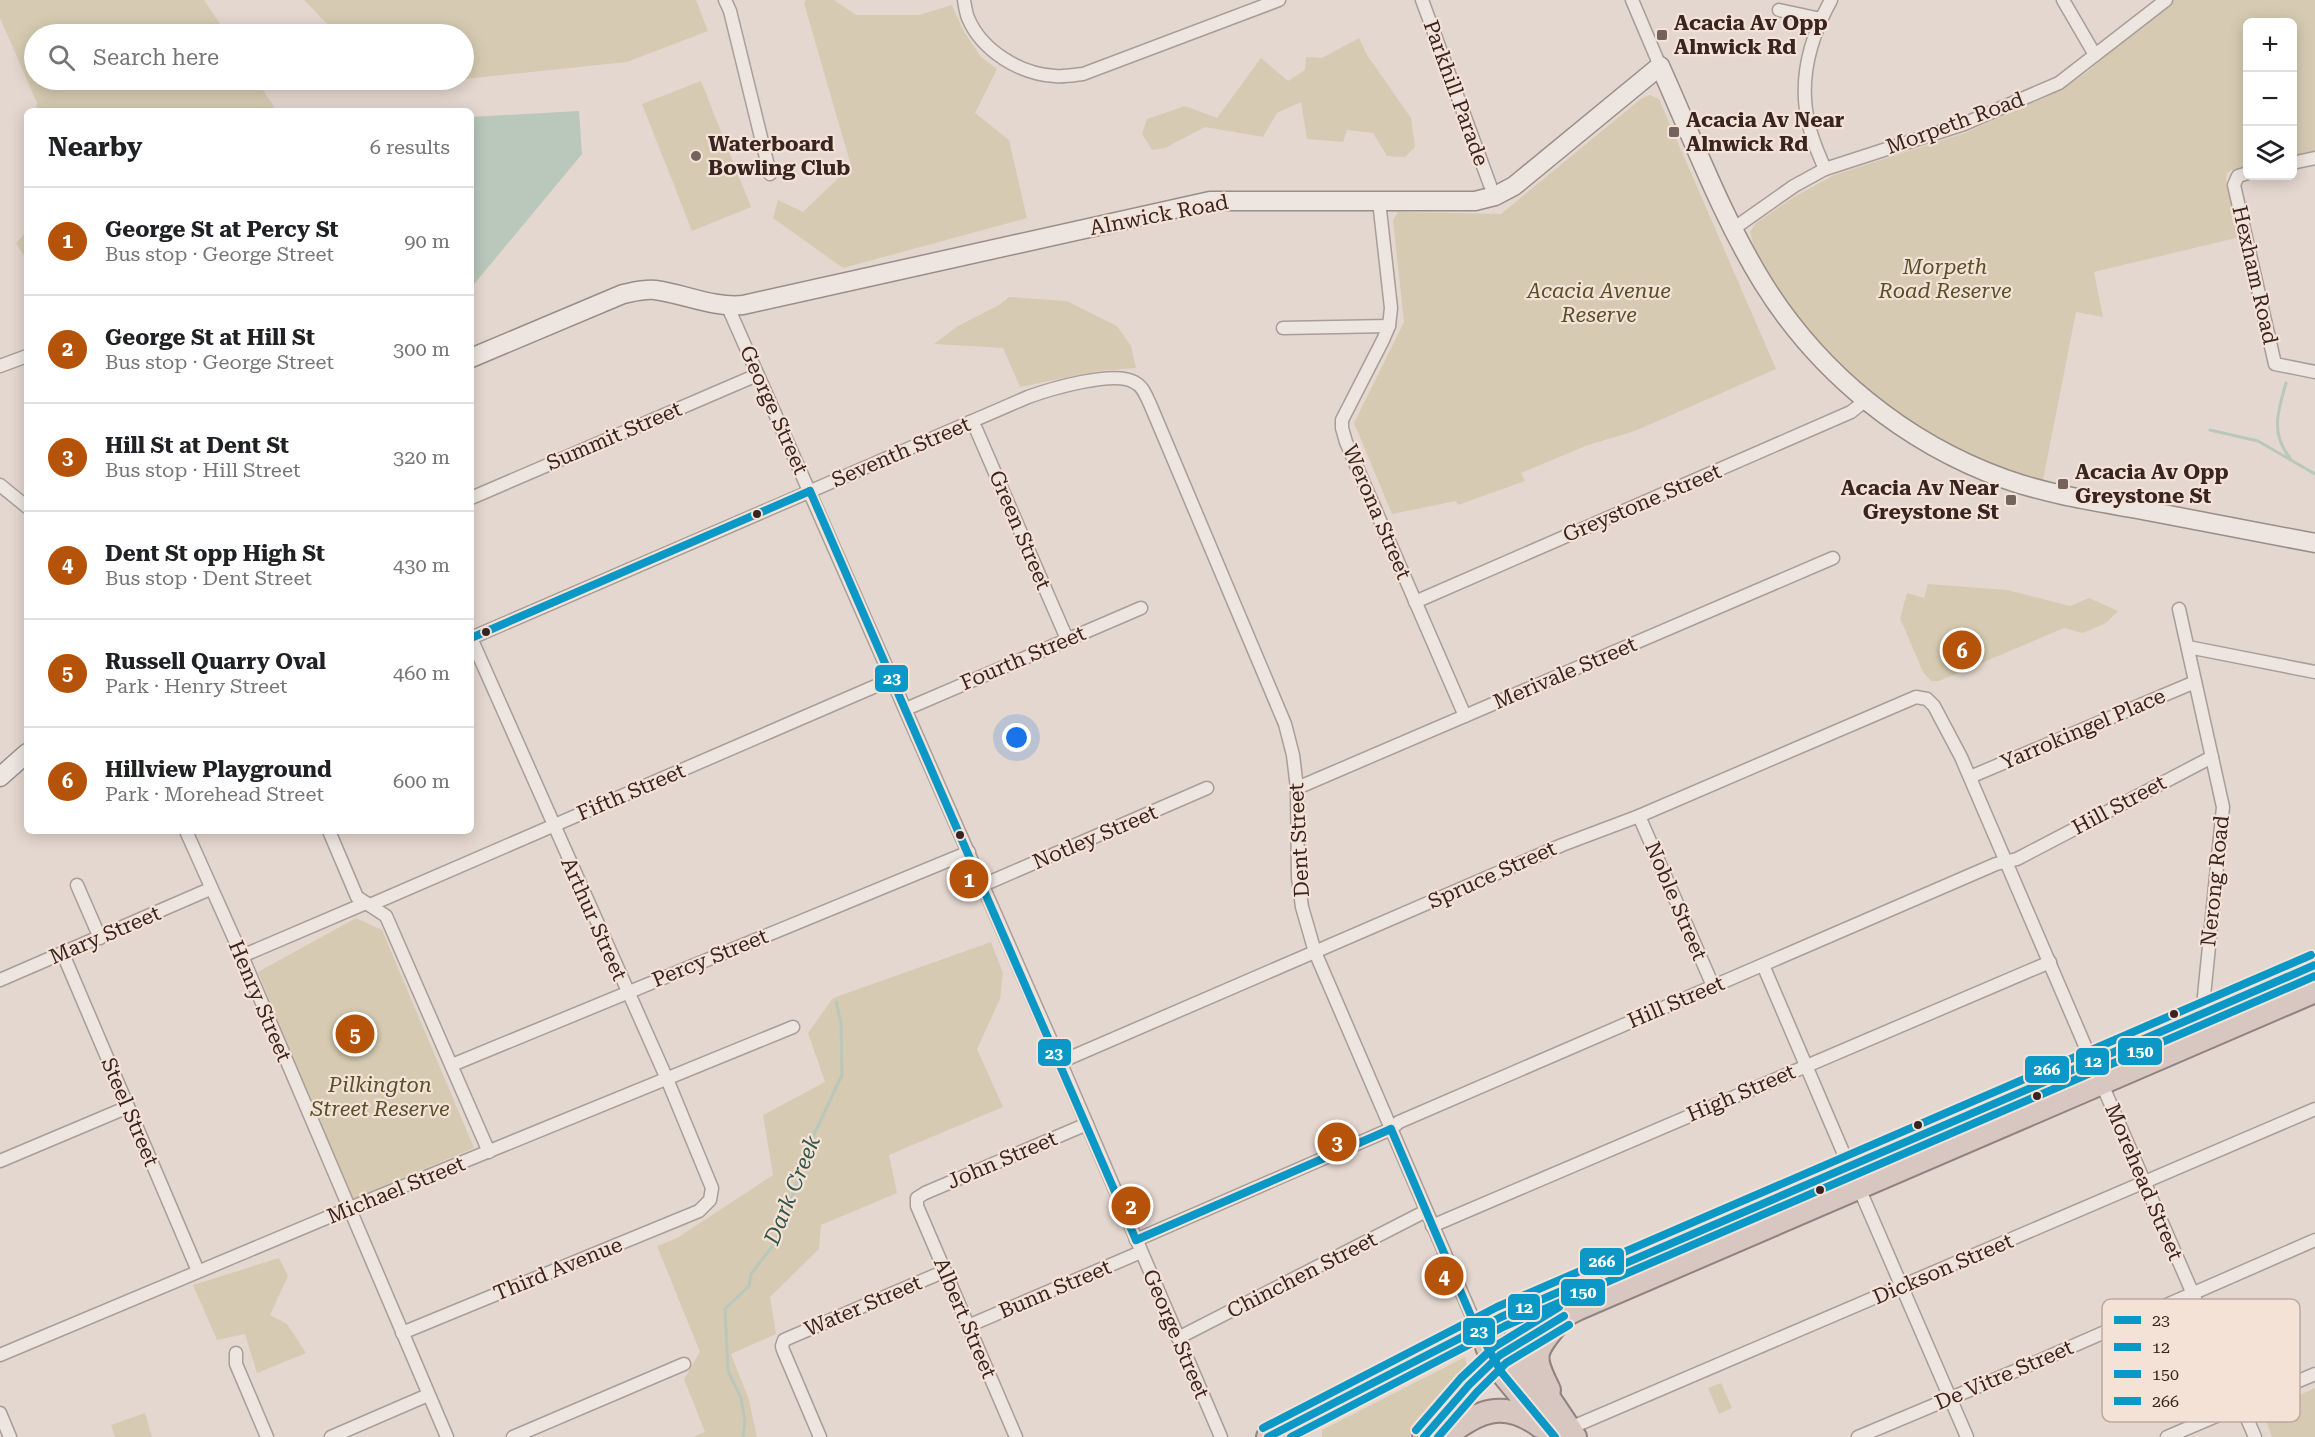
<!DOCTYPE html>
<meta charset="utf-8">
<style>
:root{--surface:#fff;--page:#f2f2f2;--text:#202124;--muted:#757577;--line:#e0e0e0;--accent:#b45309}
body{margin:0;font-family:"Roboto Serif",serif;background:var(--page);color:var(--text)}
.controls{position:absolute;right:18px;top:18px;display:grid;overflow:hidden;border-radius:9px;box-shadow:0 3px 15px #0003}
.controls button{width:54px;height:54px;display:grid;place-items:center;padding:0;border:0;border-bottom:2px solid var(--line);background:var(--surface);color:var(--text);font:30px sans-serif}
.you{position:absolute;left:1017px;top:738px;width:21px;height:21px;margin:-15px;border:4px solid #fff;border-radius:50%;background:#1a73e8;box-shadow:0 0 0 9px #1a73e833}
.badge{display:grid;place-items:center;width:39px;height:39px;border-radius:50%;background:var(--accent);color:#fff;font-size:20px;font-weight:700}
.pin{position:absolute;translate:-50% -50%;border:3px solid #fff;box-shadow:0 2px 6px #0006}
.list{margin:0;padding:0;list-style:none}
h2{display:flex;justify-content:space-between;align-items:center;height:78px;margin:0;padding:0 24px;font-size:26px}
h2 small{font-size:20px;font-weight:400;color:var(--muted)}
.list li{display:grid;grid-template-columns:39px 1fr auto;gap:18px;align-items:center;box-sizing:border-box;height:108px;padding:0 24px;border-top:2px solid var(--line)}
.list b{display:block;font-size:22px;white-space:nowrap}
.list p{margin:0;font-size:20px;white-space:nowrap;color:var(--muted)}
.list em{font-size:20px;font-style:normal;color:var(--muted)}
.icon{flex:none;width:33px;height:33px;fill:none;stroke:currentColor;stroke-width:2;stroke-linecap:round;stroke-linejoin:round}
.map{position:relative;flex:none;width:2315px;height:1437px;overflow:hidden}
.search{position:absolute;background:var(--surface);box-shadow:0 3px 15px #0003;left:24px;top:24px;width:450px;height:66px;display:flex;align-items:center;gap:15px;box-sizing:border-box;padding:0 21px;border-radius:33px;color:var(--muted);font-size:22px}
.panel{position:absolute;background:var(--surface);box-shadow:0 3px 15px #0003;left:24px;top:108px;width:450px;height:726px;border-radius:9px}
.map>svg:first-child{display:block}
.green{fill:#d6cbb2}
.water{fill:#bac7bb}
.lines{fill:none;stroke-linecap:round;stroke-linejoin:round}
.stream{stroke:#bac7bb;stroke-width:3}
.street-casing{stroke:#a99d98;stroke-width:15}
.secondary-casing{stroke:#998d88;stroke-width:21}
.highway-casing{stroke:#8f837f;stroke-width:26}
.street{stroke:#ece5e0;stroke-width:12}
.secondary{stroke:#ece5e0;stroke-width:18}
.highway{stroke:#d7c7c0;stroke-width:22}
.bus-1-casing{stroke:#f4e2d7;stroke-width:12}
.bus-2-casing{stroke:#f4e2d7;stroke-width:12}
.bus-3-casing{stroke:#f4e2d7;stroke-width:12}
.bus-4-casing{stroke:#f4e2d7;stroke-width:12}
.bus-1{stroke:#0b98c6;stroke-width:8}
.bus-2{stroke:#0b98c6;stroke-width:8}
.bus-3{stroke:#0b98c6;stroke-width:8}
.bus-4{stroke:#0b98c6;stroke-width:8}
.poi-dot{fill:#74635d;stroke:#f4e2d7;stroke-width:2}
.bus-dot{fill:#382420;stroke:#f4e2d7;stroke-width:2}
.labels{text-anchor:middle;dominant-baseline:central;stroke-width:4.5;stroke-linejoin:round;paint-order:stroke}
.poi-label{font-size:21px;font-weight:bold;fill:#382420;stroke:#f4e2d7;text-anchor:start}
.street-label{font-size:21px;fill:#382420;stroke:#f4e2d7}
.park-label{font-size:21px;font-style:italic;fill:#545128;stroke:#f4e2d7}
.water-label{font-size:22px;font-style:italic;fill:#305749;stroke:#f4e2d7}
.key{fill:#f4e2d7;stroke:#bca9a0;stroke-width:1.5}
.key-label{font-size:16px;fill:#382420}
.line-badge{stroke:#f4e2d7;stroke-width:2}
.badge-label{font-size:16px;text-anchor:middle;font-weight:bold;fill:#fff}
</style>
<div class="map">
<svg width="2315" height="1437" viewBox="0 0 2315 1437">
<rect width="100%" height="100%" fill="#e4d7cf"/>
<g class="green">
<path d="M0 0H204L227 34H34V80H256L277 111H36L37 103 0 18Z"/>
<path d="M304 0H696L708 31 627 62 464 79V34H337Z"/>
<path d="M806 0H834L856 15H919L952 5 963 30 981 57 997 69 975 113 1009 140 1027 218 843 268 773 218 778 200 803 212 851 166 804 3Z"/>
<path d="M2173 0H2315V151L2293 156 2292 22H2248L2247 166 2232 170 2227 173 2226 180 2240 237 2094 272 2103 317 2076 312 2043 480C2031 477 2018 475 2007 471 1944 449 1859 392 1815 342 1804 329 1795 314 1785 301 1772 282 1754 255 1750 232L1756 223 1794 197 1834 175 1965 133 2056 92 2086 73Z"/>
<path d="M1359 38 1367 55 1411 118 1415 147 1405 157 1387 156 1373 133 1347 130 1343 142 1307 139 1301 102 1277 113 1263 137 1205 127 1165 148 1152 150 1142 134 1147 119 1185 106 1217 118 1261 58 1288 81 1305 70 1306 57 1322 58Z"/>
<path d="M377 80H459L383 87Z"/>
<path d="M701 81 751 207 692 231 642 104Z"/>
<path d="M1650 95 1659 99 1776 369 1635 431 1588 445 1521 473 1525 481 1458 505 1456 501 1392 514 1354 423 1404 322 1393 220 1398 212 1501 214 1642 98Z"/>
<path d="M27 231V261L16 243Z"/>
<path d="M1009 297 1067 301 1117 326 1131 346 1136 368 1098 371 1020 387 1003 348 934 344 958 326 999 305Z"/>
<path d="M1928 584 2007 590 2070 606 2089 598 2118 611 2106 623 2083 633 2064 628 1939 681H1931L1923 672 1900 618 1907 593 1924 598Z"/>
<path d="M356 918 382 930 474 1148 350 1200 258 972Z"/>
<path d="M991 942 1003 973 1000 999 977 1049 1003 1107 889 1155 897 1193 821 1225 819 1249 770 1297 776 1334 731 1354 749 1400 757 1437H693L705 1432 684 1379 700 1352 657 1246 677 1238 773 1175 763 1115 825 1082 808 1033 833 998Z"/>
<path d="M279 1258 288 1276 270 1315 287 1324 306 1353 257 1373 245 1334 217 1340 193 1285Z"/>
<path d="M1465 1357 1468 1373 1415 1437H1322V1430Z"/>
<path d="M1721 1383 1732 1408 1719 1414 1708 1388Z"/>
<path d="M2315 1388V1437H2272L2265 1418 2269 1409Z"/>
<path d="M145 1413 152 1437H115L111 1425Z"/>
</g>
<path class="water" d="M579 111 582 154 475 283 471 285V117Z"/>
<g class="lines">
<g class="stream">
<path d="M2286 383C2278 411 2270 433 2290 458"/>
<path d="M2210 430 2258 441 2315 474"/>
<path d="M743 1437 745 1421 741 1398 728 1371 725 1309 749 1286 751 1274 778 1239 810 1143 842 1075 841 1023 836 1002"/>
</g>
<defs>
<g id="street">
<path d="M725 0 730 11 770 174"/>
<path d="M964 0C965 6 966 13 968 18 982 51 1020 74 1055 76 1064 77 1074 75 1083 74L1279 0"/>
<path d="M1422 0 1490 185"/>
<path d="M1632 0 1660 66"/>
<path d="M2063 0 2095 55"/>
<path d="M1779 10 1821 19"/>
<path d="M2292 163 2315 158"/>
<path d="M1825 169C1819 155 1812 140 1809 125 1798 82 1810 38 1831 0"/>
<path d="M2248 173 2238 176 2234 185 2275 364 2315 372"/>
<path d="M1379 201 1391 308 1389 326 1383 340 1342 420V428L1346 442 1465 716"/>
<path d="M1733 229 1794 186 1825 169 1964 124 2059 83 2166 0"/>
<path d="M728 307 1056 1052 1221 1437"/>
<path d="M1283 328 1389 326"/>
<path d="M0 366 27 356"/>
<path d="M970 422 976 429 1067 639"/>
<path d="M0 485 27 507"/>
<path d="M471 498 757 375"/>
<path d="M1415 602 1851 412 1866 400"/>
<path d="M2179 609 2223 807 2204 996 2205 1013"/>
<path d="M471 638 1028 397C1050 389 1114 370 1134 382 1143 386 1146 396 1150 404L1285 724 1293 755 1297 788 1298 878 1302 907 1315 952 1477 1328"/>
<path d="M2188 647 2315 672"/>
<path d="M906 709 1141 608"/>
<path d="M1970 777 2195 682"/>
<path d="M1297 788 1833 558"/>
<path d="M1639 816 1713 986"/>
<path d="M186 831 242 956 447 1437"/>
<path d="M329 831 357 897 386 916 489 1152"/>
<path d="M77 885 100 938"/>
<path d="M983 885 1207 788"/>
<path d="M370 905 892 679"/>
<path d="M63 954 198 1271"/>
<path d="M242 956 366 903"/>
<path d="M1763 965 1849 1166"/>
<path d="M0 980 210 889"/>
<path d="M1060 1062 1562 845 1639 816 1916 697 1927 699 1934 706 1961 757 2092 1062"/>
<path d="M452 1065 969 852"/>
<path d="M2101 1082 2255 1437"/>
<path d="M0 1161 128 1107"/>
<path d="M1859 1188 1967 1437"/>
<path d="M1432 1226 2050 962"/>
<path d="M1136 1240 1391 1129 1399 1122 1996 864 2017 859 2212 757"/>
<path d="M968 1326 1141 1252"/>
<path d="M402 1333 699 1211 710 1200 712 1188 667 1079 471 638"/>
<path d="M1178 1338 1426 1211"/>
<path d="M236 1353V1364L267 1437"/>
<path d="M0 1355 350 1208 793 1027"/>
<path d="M0 1413 10 1437"/>
<path d="M1570 1428 2315 1109"/>
<path d="M331 1437 428 1395"/>
<path d="M513 1437 684 1364"/>
<path d="M820 1437 783 1350 782 1346 784 1340 945 1271"/>
<path d="M1016 1437 917 1206V1198L925 1193 1087 1124"/>
<path d="M1858 1437 2034 1363 2315 1240"/>
<path d="M2167 1437 2315 1374"/>
</g>
<g id="secondary">
<path d="M471 358 623 294C633 292 644 289 655 290 685 294 713 308 743 305L1210 201H1475L1495 196 1514 186 1660 66C1693 139 1721 215 1763 283 1819 373 1905 443 2005 479 2047 494 2093 501 2137 509 2196 520 2256 532 2315 543"/>
<path d="M0 777 27 753"/>
</g>
<g id="highway">
<path d="M1496 1341 1547 1395 1575 1437"/>
<path d="M1487 1347 1502 1373 1555 1437"/>
<path d="M1549 1390C1532 1356 1533 1353 1557 1324"/>
<path d="M1268 1437 1501 1317 2315 965"/>
<path d="M1424 1437C1449 1408 1473 1375 1504 1352 1527 1335 1552 1322 1577 1309L2315 991"/>
<path d="M1445 1437C1477 1411 1503 1399 1540 1426"/>
</g>
</defs>
<use href="#street" class="street-casing"/>
<use href="#secondary" class="secondary-casing"/>
<use href="#highway" class="highway-casing"/>
<use href="#street" class="street"/>
<use href="#secondary" class="secondary"/>
<use href="#highway" class="highway"/>
<defs>
<g id="bus-1">
<path d="M810 491 1136 1240"/>
<path d="M471 638 810 491"/>
<path d="M1391 1129 1471 1316 1489 1350 1502 1373 1555 1437"/>
<path d="M1136 1240 1391 1129"/>
</g>
<g id="bus-2">
<path d="M1268 1437 1501 1317 2315 965"/>
<path d="M1424 1437 1469 1385 1500 1355 1564 1316"/>
</g>
<g id="bus-3">
<path d="M1291 1437 1505 1326 2315 976"/>
<path d="M1438 1437 1477 1392 1506 1363 1569 1325"/>
</g>
<g id="bus-4">
<path d="M1263 1428 1497 1307 2311 955"/>
<path d="M1416 1430 1461 1378 1494 1347 1559 1307"/>
</g>
</defs>
<use href="#bus-1" class="bus-1-casing"/>
<use href="#bus-2" class="bus-2-casing"/>
<use href="#bus-3" class="bus-3-casing"/>
<use href="#bus-4" class="bus-4-casing"/>
<use href="#bus-1" class="bus-1"/>
<use href="#bus-2" class="bus-2"/>
<use href="#bus-3" class="bus-3"/>
<use href="#bus-4" class="bus-4"/>
</g>
<g class="poi-dot">
<rect x="1656" y="29" width="12" height="12" rx="3"/>
<rect x="1668" y="126" width="12" height="12" rx="3"/>
<circle cx="696" cy="156" r="6"/>
<rect x="2057" y="478" width="12" height="12" rx="3"/>
<rect x="2005" y="494" width="12" height="12" rx="3"/>
</g>
<g class="bus-dot">
<circle cx="757" cy="514" r="5"/>
<circle cx="486" cy="632" r="5"/>
<circle cx="960" cy="835" r="5"/>
<circle cx="2174" cy="1014" r="5"/>
<circle cx="2037" cy="1096" r="5"/>
<circle cx="1918" cy="1125" r="5"/>
<circle cx="1820" cy="1190" r="5"/>
</g>
<g class="labels">
<g class="poi-label">
<text x="1674" y="23">Acacia Av Opp<tspan x="1674" dy="24">Alnwick Rd</tspan></text>
<text x="1686" y="120">Acacia Av Near<tspan x="1686" dy="24">Alnwick Rd</tspan></text>
<text x="708" y="144">Waterboard<tspan x="708" dy="24">Bowling Club</tspan></text>
<text x="2075" y="472">Acacia Av Opp<tspan x="2075" dy="24">Greystone St</tspan></text>
<text x="1999" y="488" text-anchor="end">Acacia Av Near<tspan x="1999" dy="24">Greystone St</tspan></text>
</g>
<g class="street-label">
<text transform="translate(1456 93) rotate(70)">Parkhill Parade</text>
<text transform="translate(1955 123) rotate(-20)">Morpeth Road</text>
<text transform="translate(1159 215) rotate(-11)">Alnwick Road</text>
<text transform="translate(2255 275) rotate(77)">Hexham Road</text>
<text transform="translate(774 410) rotate(66)">George Street</text>
<text transform="translate(614 436) rotate(-23)">Summit Street</text>
<text transform="translate(901 452) rotate(-23)">Seventh Street</text>
<text transform="translate(1642 503) rotate(-23)">Greystone Street</text>
<text transform="translate(1377 512) rotate(67)">Werona Street</text>
<text transform="translate(1020 530) rotate(67)">Green Street</text>
<text transform="translate(1023 658) rotate(-23)">Fourth Street</text>
<text transform="translate(1565 673) rotate(-23)">Merivale Street</text>
<text transform="translate(2083 729) rotate(-23)">Yarrokingel Place</text>
<text transform="translate(631 792) rotate(-23)">Fifth Street</text>
<text transform="translate(2119 805) rotate(-28)">Hill Street</text>
<text transform="translate(1095 837) rotate(-23)">Notley Street</text>
<text transform="translate(1299 840) rotate(-93)">Dent Street</text>
<text transform="translate(1492 875) rotate(-24)">Spruce Street</text>
<text transform="translate(2215 881) rotate(-84)">Nerong Road</text>
<text transform="translate(1676 901) rotate(67)">Noble Street</text>
<text transform="translate(594 919) rotate(66)">Arthur Street</text>
<text transform="translate(105 935) rotate(-23)">Mary Street</text>
<text transform="translate(710 958) rotate(-22)">Percy Street</text>
<text transform="translate(260 1001) rotate(67)">Henry Street</text>
<text transform="translate(1676 1002) rotate(-23)">Hill Street</text>
<text transform="translate(1741 1093) rotate(-23)">High Street</text>
<text transform="translate(130 1112) rotate(67)">Steel Street</text>
<text transform="translate(1002 1160) rotate(-23)">John Street</text>
<text transform="translate(2144 1182) rotate(67)">Morehead Street</text>
<text transform="translate(396 1190) rotate(-22)">Michael Street</text>
<text transform="translate(558 1269) rotate(-22)">Third Avenue</text>
<text transform="translate(1943 1269) rotate(-23)">Dickson Street</text>
<text transform="translate(1302 1275) rotate(-27)">Chinchen Street</text>
<text transform="translate(1055 1289) rotate(-23)">Bunn Street</text>
<text transform="translate(863 1306) rotate(-23)">Water Street</text>
<text transform="translate(965 1318) rotate(67)">Albert Street</text>
<text transform="translate(1176 1334) rotate(67)">George Street</text>
<text transform="translate(2004 1375) rotate(-23)">De Vitre Street</text>
</g>
<g class="park-label">
<text x="1945" y="267">Morpeth<tspan x="1945" dy="24">Road Reserve</tspan></text>
<text x="1599" y="291">Acacia Avenue<tspan x="1599" dy="24">Reserve</tspan></text>
<text x="380" y="1085">Pilkington<tspan x="380" dy="24">Street Reserve</tspan></text>
</g>
<g class="water-label">
<text transform="translate(792 1190) rotate(-68)">Dark Creek</text>
</g>
</g>
<rect x="2102" y="1299" width="198" height="123" rx="9" class="key"/>
<rect x="2114" y="1316" width="27" height="8" fill="#0b98c6"/>
<rect x="2114" y="1343" width="27" height="8" fill="#0b98c6"/>
<rect x="2114" y="1370" width="27" height="8" fill="#0b98c6"/>
<rect x="2114" y="1397" width="27" height="8" fill="#0b98c6"/>
<g class="key-label">
<text x="2152" y="1326">23</text>
<text x="2152" y="1353">12</text>
<text x="2152" y="1380">150</text>
<text x="2152" y="1407">266</text>
</g>
<g class="line-badge">
<rect x="874" y="664" width="35" height="29" rx="6" fill="#0b98c6"/>
<rect x="2117" y="1037" width="46" height="29" rx="6" fill="#0b98c6"/>
<rect x="1037" y="1038" width="35" height="29" rx="6" fill="#0b98c6"/>
<rect x="2075" y="1047" width="35" height="29" rx="6" fill="#0b98c6"/>
<rect x="2024" y="1055" width="46" height="29" rx="6" fill="#0b98c6"/>
<rect x="1579" y="1247" width="46" height="29" rx="6" fill="#0b98c6"/>
<rect x="1560" y="1278" width="46" height="29" rx="6" fill="#0b98c6"/>
<rect x="1507" y="1293" width="34" height="28" rx="6" fill="#0b98c6"/>
<rect x="1462" y="1317" width="34" height="29" rx="6" fill="#0b98c6"/>
</g>
<g class="badge-label">
<text x="892" y="684">23</text>
<text x="2140" y="1057">150</text>
<text x="1054" y="1059">23</text>
<text x="2093" y="1067">12</text>
<text x="2047" y="1075">266</text>
<text x="1602" y="1267">266</text>
<text x="1583" y="1298">150</text>
<text x="1524" y="1313">12</text>
<text x="1479" y="1337">23</text>
</g>
</svg>
<div class="controls">
<button>+</button>
<button>−</button>
<button><svg class="icon" aria-label="layers" viewBox="0 0 24 24"><path d="M12 4l9 5-9 5-9-5zM3 14l9 5 9-5"/></svg></button>
</div>
<div class="you"></div>
<div class="pin badge" style="left:969px;top:879px">1</div>
<div class="pin badge" style="left:1131px;top:1206px">2</div>
<div class="pin badge" style="left:1337px;top:1142px">3</div>
<div class="pin badge" style="left:1444px;top:1276px">4</div>
<div class="pin badge" style="left:355px;top:1034px">5</div>
<div class="pin badge" style="left:1962px;top:650px">6</div>
<div class="search"><svg class="icon" aria-label="search" viewBox="0 0 24 24"><circle cx="10" cy="10" r="6"/><path d="M15 15l6 6"/></svg>Search here</div>
<section class="panel">
<h2>Nearby<small>6 results</small></h2>
<ul class="list">
<li><span class="badge">1</span><div><b>George St at Percy St</b><p>Bus stop · George Street</p></div><em>90 m</em></li>
<li><span class="badge">2</span><div><b>George St at Hill St</b><p>Bus stop · George Street</p></div><em>300 m</em></li>
<li><span class="badge">3</span><div><b>Hill St at Dent St</b><p>Bus stop · Hill Street</p></div><em>320 m</em></li>
<li><span class="badge">4</span><div><b>Dent St opp High St</b><p>Bus stop · Dent Street</p></div><em>430 m</em></li>
<li><span class="badge">5</span><div><b>Russell Quarry Oval</b><p>Park · Henry Street</p></div><em>460 m</em></li>
<li><span class="badge">6</span><div><b>Hillview Playground</b><p>Park · Morehead Street</p></div><em>600 m</em></li>
</ul>
</section>
</div>
